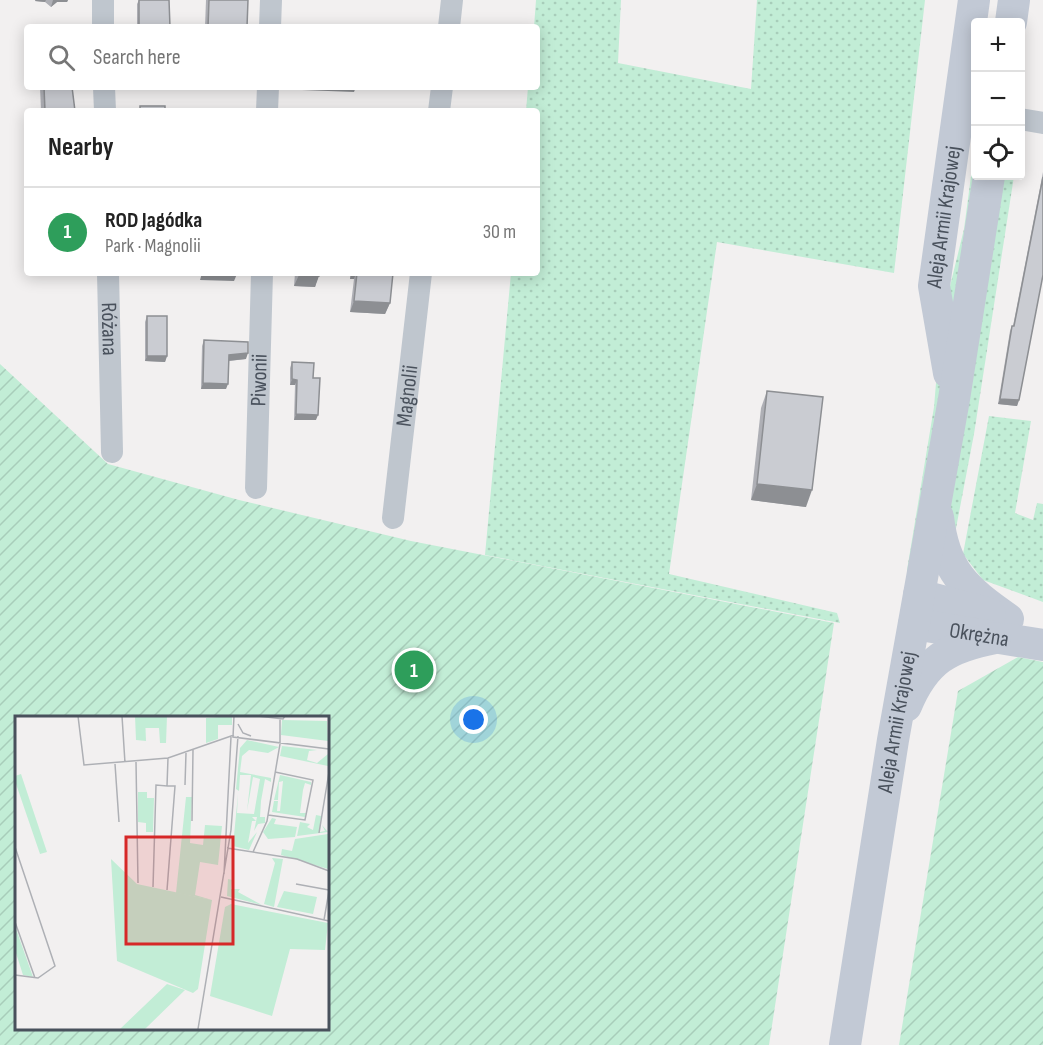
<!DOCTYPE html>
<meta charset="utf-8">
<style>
:root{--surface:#fff;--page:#f6f6f6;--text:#222;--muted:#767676;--line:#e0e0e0;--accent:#ea580c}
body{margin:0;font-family:"Sofia Sans Condensed",sans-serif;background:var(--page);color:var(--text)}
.controls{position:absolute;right:18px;top:18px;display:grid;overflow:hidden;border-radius:6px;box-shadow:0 3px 15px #0003}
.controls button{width:54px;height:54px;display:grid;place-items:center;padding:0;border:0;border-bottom:2px solid var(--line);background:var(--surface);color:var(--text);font:30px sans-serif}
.you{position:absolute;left:474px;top:720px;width:21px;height:21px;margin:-15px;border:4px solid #fff;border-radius:50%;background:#1a73e8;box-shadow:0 0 0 9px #1a73e833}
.badge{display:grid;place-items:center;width:39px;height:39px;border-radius:50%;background:var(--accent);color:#fff;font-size:20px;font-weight:700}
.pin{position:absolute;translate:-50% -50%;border:3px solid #fff;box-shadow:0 2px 6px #0006}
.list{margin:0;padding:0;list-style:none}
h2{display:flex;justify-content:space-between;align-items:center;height:78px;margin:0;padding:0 24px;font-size:26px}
h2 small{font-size:20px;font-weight:400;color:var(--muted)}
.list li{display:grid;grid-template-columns:39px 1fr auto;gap:18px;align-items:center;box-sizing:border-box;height:90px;padding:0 24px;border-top:2px solid var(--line)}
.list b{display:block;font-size:22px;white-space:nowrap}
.list p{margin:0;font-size:20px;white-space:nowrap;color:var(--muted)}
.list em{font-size:20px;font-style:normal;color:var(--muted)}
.icon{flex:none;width:33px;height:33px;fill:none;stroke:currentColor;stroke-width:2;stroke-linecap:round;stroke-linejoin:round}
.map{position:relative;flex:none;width:1043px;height:1045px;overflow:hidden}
.search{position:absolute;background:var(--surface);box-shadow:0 3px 15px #0003;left:24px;top:24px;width:516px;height:66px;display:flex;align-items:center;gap:15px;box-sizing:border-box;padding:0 21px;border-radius:6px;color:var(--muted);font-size:22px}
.panel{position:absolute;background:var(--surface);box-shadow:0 3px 15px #0003;left:24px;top:108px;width:516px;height:168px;border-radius:6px}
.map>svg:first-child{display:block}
.grass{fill:url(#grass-dots)}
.garden{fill:url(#garden-furrows);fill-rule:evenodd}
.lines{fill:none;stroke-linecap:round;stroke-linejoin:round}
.street{stroke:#bfc6ce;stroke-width:22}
.secondary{stroke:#c2c9d5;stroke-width:32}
.wall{fill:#aeafb5}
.shaded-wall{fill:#8d8f93}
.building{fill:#caccd2;stroke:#8d8f93;stroke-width:1.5}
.labels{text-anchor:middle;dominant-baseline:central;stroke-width:4.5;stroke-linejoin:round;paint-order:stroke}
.street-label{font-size:22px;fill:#49515c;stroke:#fff}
.inset-road{fill:none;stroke:#aeb0b5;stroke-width:1.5}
.view{fill:#d62828;fill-opacity:0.15;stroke:#d62828;stroke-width:3}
.inset-edge{fill:none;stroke:#49515c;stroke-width:3}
</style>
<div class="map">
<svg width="1043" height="1045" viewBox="0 0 1043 1045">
<defs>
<pattern id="grass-dots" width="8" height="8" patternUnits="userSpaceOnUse" patternTransform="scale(1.5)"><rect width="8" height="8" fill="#c2edd6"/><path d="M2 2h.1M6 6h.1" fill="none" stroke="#a8cdba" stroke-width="1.8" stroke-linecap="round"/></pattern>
<pattern id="garden-furrows" width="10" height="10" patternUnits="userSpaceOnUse" patternTransform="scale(1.5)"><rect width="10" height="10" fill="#c2edd6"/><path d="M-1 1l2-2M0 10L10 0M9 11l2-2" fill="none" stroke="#a8cdba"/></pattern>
</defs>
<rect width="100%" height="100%" fill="#f2f0f0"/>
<g class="grass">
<path d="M536 0H621L618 63 751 89 757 0H925L894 273 717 242 669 574 837 613 840 623 485 555 511 273H537V111H526L528 87H537V27H534Z"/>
<path d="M975 146 977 176 909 575 907 570 934 407 941 323 964 229Z"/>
<path d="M1001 176H1014L974 434 953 544 947 505Z"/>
<path d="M989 416 1031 421 1015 513 1033 520 1037 503 1043 504V602L983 580 963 554Z"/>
</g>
<g class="garden">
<path d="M0 364 108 464 239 500 411 541 834 623 769 1045H0ZM16 718H327V1028H16Z"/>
<path d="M1018 657 1043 662V1045H899L958 691Z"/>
</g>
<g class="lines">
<g class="street">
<path d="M103 0V27"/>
<path d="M270 27 271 0"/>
<path d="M449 27 452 0"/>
<path d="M104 87 105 111"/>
<path d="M267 111 268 87"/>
<path d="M439 111 442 87"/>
<path d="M1020 119 1043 123"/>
<path id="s1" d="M108 273 112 452"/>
<path id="s2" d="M256 488 262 273"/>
<path id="s3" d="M393 518 421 273"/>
</g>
<g class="secondary">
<path d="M1011 22 1014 0"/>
<path id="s4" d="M949 373 934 286 974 0"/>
<path d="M938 517C944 571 965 589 1008 619"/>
<path d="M919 595 990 614"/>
<path id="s5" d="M914 624 1043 645"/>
<path d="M906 706C925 660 948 647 995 638"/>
<path id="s6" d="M845 1045 893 740 954 399 989 176"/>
</g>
</g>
<g class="wall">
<path d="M35 0H68L67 2H57L51 7 45 2 35 1Z"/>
<path d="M139 0H169L170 27H137V4Z"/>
<path d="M206 0H248L247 27H205Z"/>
<path d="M40 87H72L75 111H41Z"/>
<path d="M1043 172V275L1019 400 1017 406 998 404 1010 331 1012 326H1013Z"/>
<path d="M295 273H319L315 287 294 286Z"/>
<path d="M350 273H393L390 303 385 314 350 312 354 279H350Z"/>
<path d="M147 316 167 356 165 362 145 361V322Z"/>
<path d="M204 340 246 359 229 361 226 389H201L202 346Z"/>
<path d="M292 362 313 378 316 420H294L295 385H290V368Z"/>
<path d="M767 391 806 507 751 500 761 408Z"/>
</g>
<g class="shaded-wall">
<path d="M36 0H46L45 2 35 1Z"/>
<path d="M53 0H68L67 2H57L51 7Z"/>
<path d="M303 87H356L354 92 302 90Z"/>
<path d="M202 273 237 274 234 281 200 280Z"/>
<path d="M352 273H356L354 279H350Z"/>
<path d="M299 275 319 276 315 287 294 286Z"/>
<path d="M354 301 390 303 385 314 350 312Z"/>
<path d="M248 353 246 359 227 361 229 355Z"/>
<path d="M147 356H167L165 362 145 361Z"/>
<path d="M292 379 297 380 295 385H290Z"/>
<path d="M203 383 228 384 226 389H201Z"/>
<path d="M1000 399 1019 400 1017 406 998 404Z"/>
<path d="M296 414 318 415 316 420H294Z"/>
<path d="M757 484 812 490 806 507 751 500Z"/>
</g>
<g class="building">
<path d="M139 0H169L170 27H139Z"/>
<path d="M209 0H248L247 27H208Z"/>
<path d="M44 87H72L75 111H45Z"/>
<rect x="140" y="106" width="25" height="5"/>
<path d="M1043 177V275L1019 400 1000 399 1012 326H1014Z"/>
<path d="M299 273H319V276L299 275Z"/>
<path d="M357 273H393L390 303 354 301Z"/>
<rect x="147" y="316" width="20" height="40"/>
<path d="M204 340 248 342V353L229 355 228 384 203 383Z"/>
<path d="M292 362 314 363 313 378H320L318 415 296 414 297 380 292 379Z"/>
<path d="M767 391 823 397 812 490 757 484Z"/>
</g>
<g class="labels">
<g class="street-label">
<text stroke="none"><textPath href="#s4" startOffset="158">Aleja Armii Krajowej</textPath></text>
<text stroke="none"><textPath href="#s1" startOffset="56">Różana</textPath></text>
<text stroke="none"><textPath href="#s2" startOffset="108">Piwonii</textPath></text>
<text stroke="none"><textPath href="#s3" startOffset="123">Magnolii</textPath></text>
<text stroke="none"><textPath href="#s5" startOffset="66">Okrężna</textPath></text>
<text stroke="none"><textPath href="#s6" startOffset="327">Aleja Armii Krajowej</textPath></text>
</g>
</g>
<g transform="translate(15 716)">
<rect width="314" height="314" fill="#f2f0f0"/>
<path d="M130 0H152L151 27H145L144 12H130ZM217 0V9H203V23L191 27V2ZM232 24 264 31 253 37 234 34 227 40 225 56 256 62V66L250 63 246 85 245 101H250V107L243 108 239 115 242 101H237L241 105H237L233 127 242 116 234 134 218 130 223 78 222 97 239 98 245 63 238 61 232 95 236 59H225L224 75 221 73 225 32ZM267 30 302 34 294 35 292 44 302 47 313 38V50L265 40ZM6 58 32 136 25 138 0 65V60ZM265 59 296 66V69L290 67 288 74 285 97H291L290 101 257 96 259 85H263L262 95H265L268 65 264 66 263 84H259ZM123 76H132V82H139L138 116H131V107L123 106ZM171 81H177L175 127 188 129 190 109 207 110 203 149 185 146 180 179 197 184 161 177ZM301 99 306 100 305 116 310 115 307 109 313 116 282 120 285 106 295 108 292 111 298 114ZM257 102 261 103 259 108 282 111 280 121 253 123 248 116ZM257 142 268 143 259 191 249 188 260 147ZM213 163 217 164 216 173H225L223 176 247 189 212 180ZM0 210 18 261 8 259 0 234ZM152 268 170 274 130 313H105Z" fill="#c2edd6"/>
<path d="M120 0H130L131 25 121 24Z" fill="#c2edd6"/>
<path d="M312 5 313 25 266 19 267 4ZM313 118V153L266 139 267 133 277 135 280 123Z" fill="#c2edd6"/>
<path d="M96 143 122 168 197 184 183 273 178 277 102 245ZM269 175 302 181 298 198 262 191ZM216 188 313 207 310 234 275 233 257 300 195 280 210 191Z" fill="#c2edd6"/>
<path class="inset-road" d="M63 0 69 49 153 42 219 19M107 0 110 47M219 0 218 21 314 33M243 0 268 3 270 0M223 8 228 17 236 20M121 46 123 167M100 48 104 106M170 69 171 37M253 99 290 104 298 64 260 56M177 105 178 34M304 117 314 56M0 131 40 250 23 262 0 259M212 132 282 143 314 155M238 136 252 105 265 28V3M209 158 216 21M281 168 314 174M138 171 141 69 152 70 153 42M152 174 160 70H152M206 181 314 205M309 204 314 175M0 206 20 262M183 313 216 114 223 20"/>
<path class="view" d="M111 121H218V228H111Z"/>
<rect width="314" height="314" class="inset-edge"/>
</g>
</svg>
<div class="controls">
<button>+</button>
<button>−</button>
<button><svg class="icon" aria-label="locate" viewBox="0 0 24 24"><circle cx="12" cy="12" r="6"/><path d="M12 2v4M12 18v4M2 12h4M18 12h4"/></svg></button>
</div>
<div class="you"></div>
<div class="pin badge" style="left:414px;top:670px;background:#2e9e5b">1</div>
<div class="search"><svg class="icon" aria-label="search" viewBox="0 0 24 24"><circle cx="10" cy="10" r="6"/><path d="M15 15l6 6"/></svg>Search here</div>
<section class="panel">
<h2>Nearby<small></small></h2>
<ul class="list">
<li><span class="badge" style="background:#2e9e5b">1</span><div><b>ROD Jagódka</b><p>Park · Magnolii</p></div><em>30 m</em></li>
</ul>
</section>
</div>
